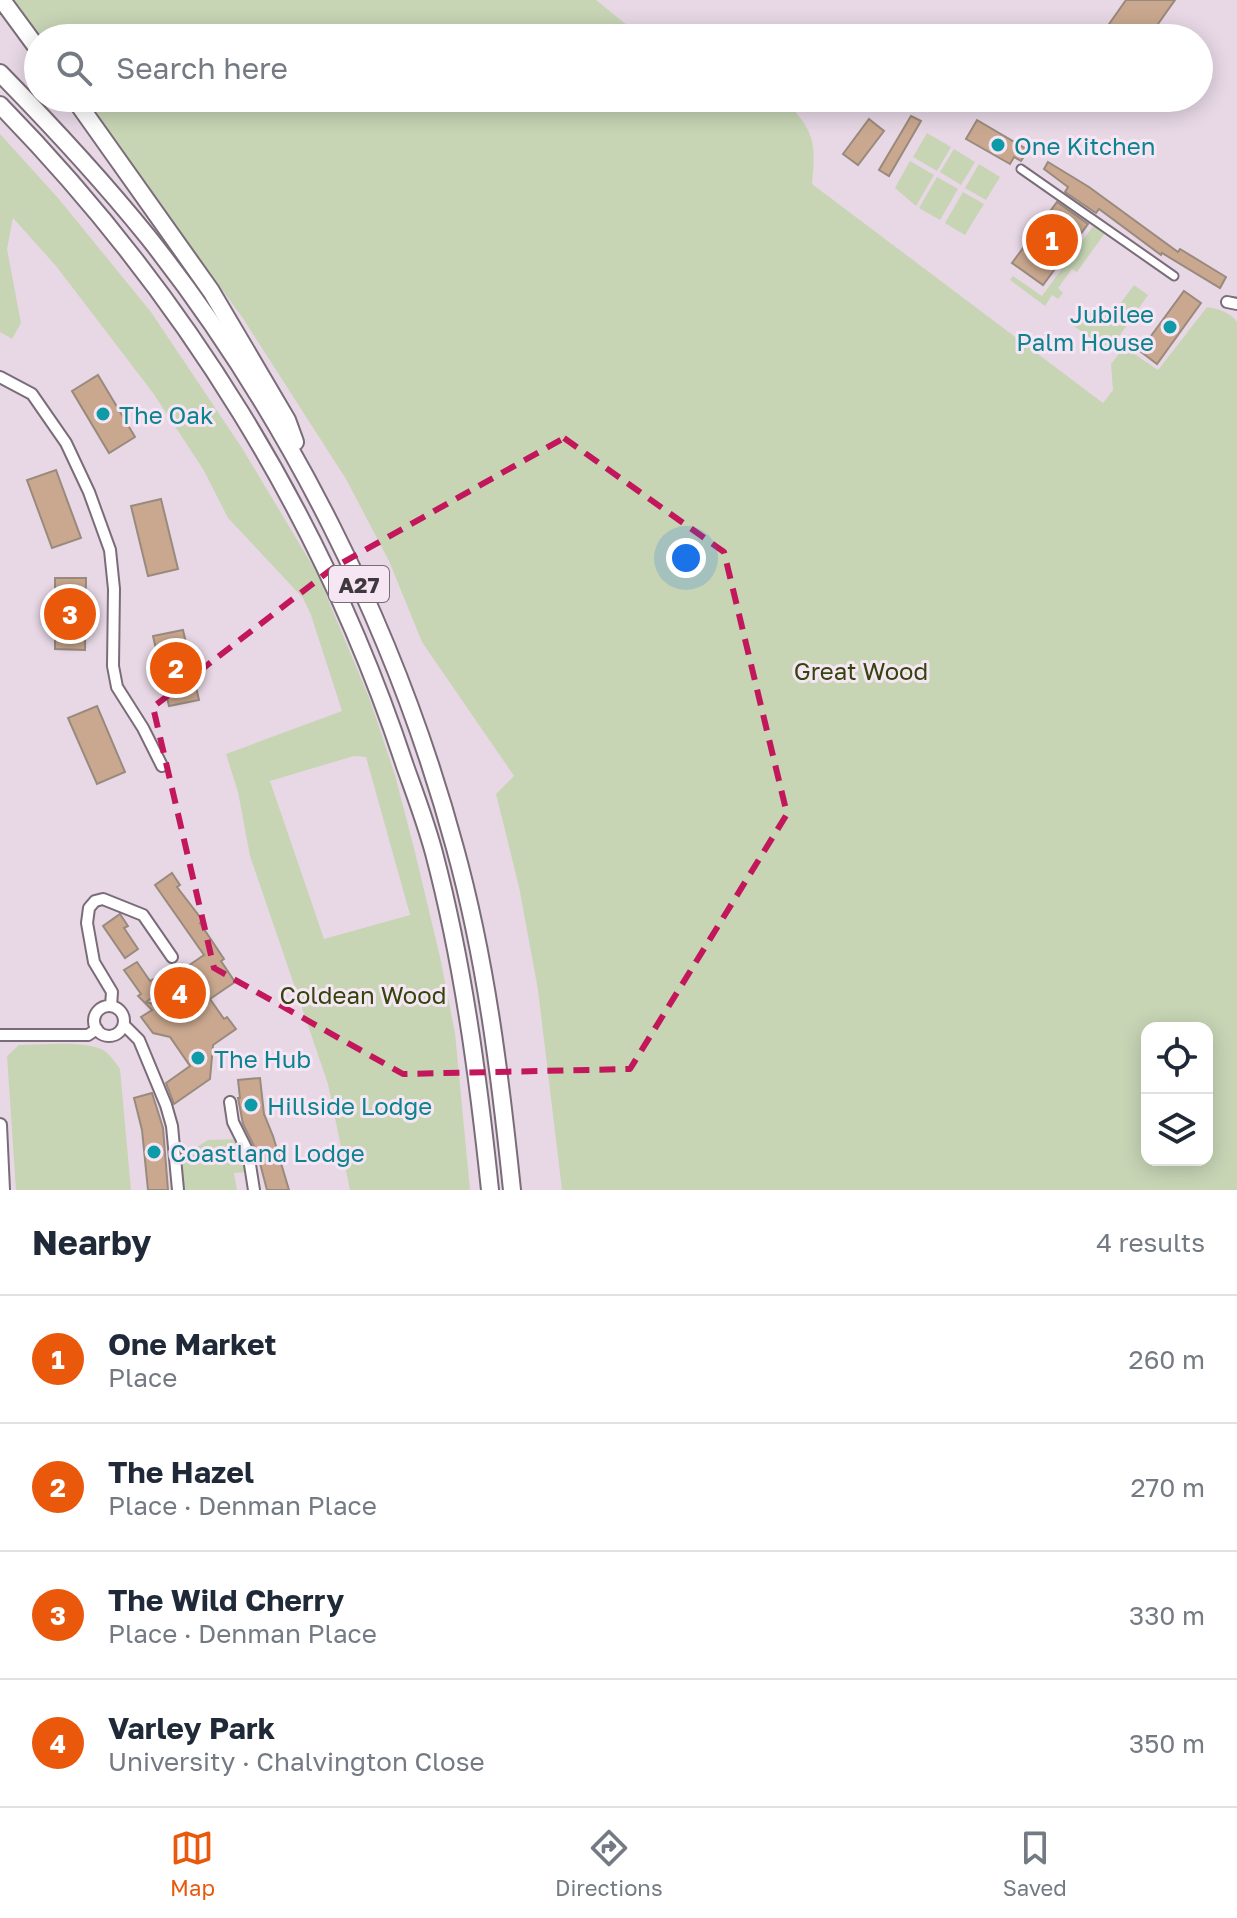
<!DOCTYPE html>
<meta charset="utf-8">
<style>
:root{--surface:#fff;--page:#f6f6f7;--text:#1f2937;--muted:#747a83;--line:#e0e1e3;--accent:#ea580c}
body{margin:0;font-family:"Golos Text",sans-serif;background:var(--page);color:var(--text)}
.controls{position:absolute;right:24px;bottom:24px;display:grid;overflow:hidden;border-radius:16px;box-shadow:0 4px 20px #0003}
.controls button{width:72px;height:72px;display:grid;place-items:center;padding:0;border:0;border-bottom:2px solid var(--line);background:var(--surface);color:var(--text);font:40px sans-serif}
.you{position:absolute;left:686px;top:558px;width:28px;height:28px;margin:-20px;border:6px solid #fff;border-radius:50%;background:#1a73e8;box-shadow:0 0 0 12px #1a73e833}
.badge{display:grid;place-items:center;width:52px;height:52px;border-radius:50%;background:var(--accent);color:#fff;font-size:26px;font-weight:700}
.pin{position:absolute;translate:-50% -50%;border:4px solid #fff;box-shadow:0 2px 8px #0006}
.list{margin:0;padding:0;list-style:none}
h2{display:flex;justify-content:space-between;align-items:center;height:104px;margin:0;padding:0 32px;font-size:34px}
h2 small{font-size:26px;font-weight:400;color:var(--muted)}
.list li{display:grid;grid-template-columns:52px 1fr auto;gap:24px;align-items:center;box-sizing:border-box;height:128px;padding:0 32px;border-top:2px solid var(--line)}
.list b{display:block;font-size:30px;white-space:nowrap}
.list p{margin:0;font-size:26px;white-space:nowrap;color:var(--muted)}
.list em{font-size:26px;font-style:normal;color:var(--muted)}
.icon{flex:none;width:44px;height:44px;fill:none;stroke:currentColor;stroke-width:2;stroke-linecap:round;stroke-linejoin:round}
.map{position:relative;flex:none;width:1237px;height:1190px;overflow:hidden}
.search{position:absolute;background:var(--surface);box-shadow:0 4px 20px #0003;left:24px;right:24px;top:24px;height:88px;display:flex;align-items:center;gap:20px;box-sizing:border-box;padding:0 28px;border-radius:44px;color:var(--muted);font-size:30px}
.sheet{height:616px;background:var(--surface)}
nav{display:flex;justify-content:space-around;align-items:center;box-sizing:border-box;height:112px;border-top:2px solid var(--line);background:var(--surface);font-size:22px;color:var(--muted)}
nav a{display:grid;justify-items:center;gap:4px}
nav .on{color:var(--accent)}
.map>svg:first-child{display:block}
.green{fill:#c7d5b5;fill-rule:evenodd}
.building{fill:#caa88f;stroke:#998a7e;stroke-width:2;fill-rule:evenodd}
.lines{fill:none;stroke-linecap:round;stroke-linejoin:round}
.pedestrian-casing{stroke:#7a6c79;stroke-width:11}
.minor-casing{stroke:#7a6c79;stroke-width:14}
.tertiary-casing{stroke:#7a6c79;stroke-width:16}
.trunk-casing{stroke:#7a6c79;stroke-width:20}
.pedestrian{stroke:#fff;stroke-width:7}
.minor{stroke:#fff;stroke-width:10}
.tertiary{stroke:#fff;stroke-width:12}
.trunk{stroke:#fff;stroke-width:16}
.marked{fill:none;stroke:#c2185b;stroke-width:6;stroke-dasharray:16 10;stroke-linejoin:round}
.culture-dot{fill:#0f9aa8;stroke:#f6e6f4;stroke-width:3}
.labels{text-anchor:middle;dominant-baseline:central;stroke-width:6;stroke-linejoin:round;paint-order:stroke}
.shield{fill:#f6e6f4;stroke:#766d75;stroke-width:2}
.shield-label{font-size:22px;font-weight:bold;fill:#3f393f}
.culture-label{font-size:24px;fill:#0d838f;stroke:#f6e6f4;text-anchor:start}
.park-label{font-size:24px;fill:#33450c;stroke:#f6e6f4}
</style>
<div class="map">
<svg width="1237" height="1190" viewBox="0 0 1237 1190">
<rect width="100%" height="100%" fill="#e8d8e6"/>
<g class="green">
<path d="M13 0H596L643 38H39Z"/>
<path d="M82 98H786L785 101C815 131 816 143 812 184L1103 403 1113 390 1111 364 1124 347 1158 370 1207 307C1218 309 1231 312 1237 322V1190H562L538 990 519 887 496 794 514 776 422 642 389 561 346 479 242 317ZM1147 1028H1207V1160H1147Z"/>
<path d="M927 133 951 147 937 171 913 157Z"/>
<path d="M0 134 58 198 151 312 242 448 317 573 370 700 395 775 415 852 440 957 455 1033 470 1190H350L328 1084 250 856 238 792 226 754 342 711 311 615 303 598 228 518 203 469 153 393 56 266 13 218 7 249 21 323 12 339 0 332ZM354 756 366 757 410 915 324 939 270 781Z"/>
<path d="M954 149 975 162 961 185 940 172Z"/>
<path d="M910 161 934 175 916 206 895 188Z"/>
<path d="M979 164 1000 177 986 200 965 188Z"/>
<path d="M937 177 958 189 940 220 919 208Z"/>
<path d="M963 192 984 204 965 235 945 223Z"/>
<path d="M1094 225 1105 233 1077 272 1072 269 1058 288 1063 293 1058 299 1052 295 1045 306 1010 280 1013 276 1042 296Z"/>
<path d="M1134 285 1148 295 1109 351 1071 324 1083 307 1088 311 1092 308 1090 312 1101 320 1109 309 1114 312Z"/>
<path d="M19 1045C41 1045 84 1040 103 1050 110 1054 115 1062 120 1069L131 1190H16L7 1056Z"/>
<path d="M237 1139 247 1172 234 1173 237 1190H183L178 1153 184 1146 192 1150 208 1140Z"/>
</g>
<g class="building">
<path d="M1126 0H1175L1148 38H1123L1107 27Z"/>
<path d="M911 116 921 121 889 176 879 170Z"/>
<path d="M869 119 884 131 858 165 843 154Z"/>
<path d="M977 120 1028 150 1021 161 1014 157 1010 164 966 139Z"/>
<path d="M1048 162 1089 187 1178 252 1180 249 1226 277 1220 288 1162 253 1161 255 1099 209 1096 213 1065 192 1068 187 1044 169Z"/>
<path d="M1057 202 1088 224 1043 285 1012 263Z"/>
<path d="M1184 291 1201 303 1157 364 1140 351Z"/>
<path d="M98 375 135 437 109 453 72 391Z"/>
<path d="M56 470 81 538 52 548 27 480Z"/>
<path d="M161 499 178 569 148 576 131 506Z"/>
<path d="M55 578H86L85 650 55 649Z"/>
<path d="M183 630 199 700 169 706 153 636Z"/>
<path d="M97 706 125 772 97 784 68 718Z"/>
<path d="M172 873 180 885 177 887 203 921 200 923 224 959 221 961 235 982 210 999 224 1019 227 1017 236 1029 213 1045 210 1079 174 1104 166 1083 190 1066 170 1037 153 1033 141 1017 152 1010 138 996 141 994 124 970 137 962 150 981 154 979 157 983 182 964 185 968 204 955 155 885ZM174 982 196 1015 146 1002Z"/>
<path d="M120 914 128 926 124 928 138 949 125 958 103 926Z"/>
<path d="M260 1078 264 1114 273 1136 289 1190H267L257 1152 243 1124 238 1098H240L238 1080Z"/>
<path d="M152 1093 163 1128 168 1190H148L142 1130 134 1098Z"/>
</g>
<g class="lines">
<defs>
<path id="pedestrian" d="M1021 169 1174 276"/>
<g id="minor">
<path d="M1227 302 1237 304"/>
<path d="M0 377 32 394 66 443 89 492 110 550 114 589 113 666 117 687 143 728 162 766"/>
<path d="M111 1006 112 992 94 962 87 923 89 908 95 901 103 899 143 915 172 957"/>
<circle cx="109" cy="1021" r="15"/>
<path d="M124 1025 139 1040 166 1105 172 1126 178 1190"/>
<path d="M0 1035H88L97 1029"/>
<path d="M230 1102 233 1122 248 1152 254 1190"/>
</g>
<path id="tertiary" d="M0 1125 3 1190"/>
<g id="trunk">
<path d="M2 0 38 49"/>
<path d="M0 73C52 126 102 180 148 237 288 414 396 630 455 848 486 960 500 1075 512 1190"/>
<path d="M74 98 211 291 287 420 295 442"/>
<path d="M0 105C183 292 323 517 405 766 415 794 426 823 434 853 463 963 478 1076 490 1190"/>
</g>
</defs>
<use href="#pedestrian" class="pedestrian-casing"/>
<use href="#minor" class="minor-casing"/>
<use href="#tertiary" class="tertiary-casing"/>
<use href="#trunk" class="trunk-casing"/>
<use href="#pedestrian" class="pedestrian"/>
<use href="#minor" class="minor"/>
<use href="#tertiary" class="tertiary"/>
<use href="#trunk" class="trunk"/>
</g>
<path class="marked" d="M564 438 724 552 787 814 630 1069 403 1074 214 968 153 707 333 568Z"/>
<g class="culture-dot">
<circle cx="998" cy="145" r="8"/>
<circle cx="1170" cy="327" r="8"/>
<circle cx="103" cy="414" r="8"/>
<circle cx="198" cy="1058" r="8"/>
<circle cx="251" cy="1105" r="8"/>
<circle cx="154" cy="1152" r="8"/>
</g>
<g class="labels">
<rect class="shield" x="329" y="566" width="60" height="36" rx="6"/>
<g class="shield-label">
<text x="359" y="584">A27</text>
</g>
<g class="culture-label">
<text x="1014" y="145">One Kitchen</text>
<text x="1154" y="313" text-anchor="end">Jubilee<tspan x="1154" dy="28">Palm House</tspan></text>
<text x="119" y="414">The Oak</text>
<text x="214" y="1058">The Hub</text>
<text x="267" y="1105">Hillside Lodge</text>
<text x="170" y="1152">Coastland Lodge</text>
</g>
<g class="park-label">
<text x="861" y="670">Great Wood</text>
<text x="363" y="994">Coldean Wood</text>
</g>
</g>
</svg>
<div class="controls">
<button><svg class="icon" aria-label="locate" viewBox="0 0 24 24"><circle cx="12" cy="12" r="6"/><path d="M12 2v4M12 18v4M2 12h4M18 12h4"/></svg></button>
<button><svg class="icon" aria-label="layers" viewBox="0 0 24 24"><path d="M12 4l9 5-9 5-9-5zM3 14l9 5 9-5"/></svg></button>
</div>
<div class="you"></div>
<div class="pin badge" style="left:1052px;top:240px">1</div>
<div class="pin badge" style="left:176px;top:668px">2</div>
<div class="pin badge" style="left:70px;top:614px">3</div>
<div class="pin badge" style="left:180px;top:993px">4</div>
<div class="search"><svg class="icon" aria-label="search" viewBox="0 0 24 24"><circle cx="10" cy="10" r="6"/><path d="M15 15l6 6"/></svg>Search here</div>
</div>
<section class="sheet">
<h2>Nearby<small>4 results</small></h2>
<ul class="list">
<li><span class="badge">1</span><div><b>One Market</b><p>Place</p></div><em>260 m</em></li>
<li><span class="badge">2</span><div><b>The Hazel</b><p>Place · Denman Place</p></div><em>270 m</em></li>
<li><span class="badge">3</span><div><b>The Wild Cherry</b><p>Place · Denman Place</p></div><em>330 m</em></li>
<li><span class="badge">4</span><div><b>Varley Park</b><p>University · Chalvington Close</p></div><em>350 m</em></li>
</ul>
</section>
<nav>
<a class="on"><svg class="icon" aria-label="map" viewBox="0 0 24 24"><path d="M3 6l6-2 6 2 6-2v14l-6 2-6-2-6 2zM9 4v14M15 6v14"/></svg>Map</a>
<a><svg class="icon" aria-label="directions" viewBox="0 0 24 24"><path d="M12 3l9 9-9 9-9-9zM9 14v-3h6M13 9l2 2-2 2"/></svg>Directions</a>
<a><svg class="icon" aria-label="saved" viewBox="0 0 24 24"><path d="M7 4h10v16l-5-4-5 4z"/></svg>Saved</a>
</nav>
